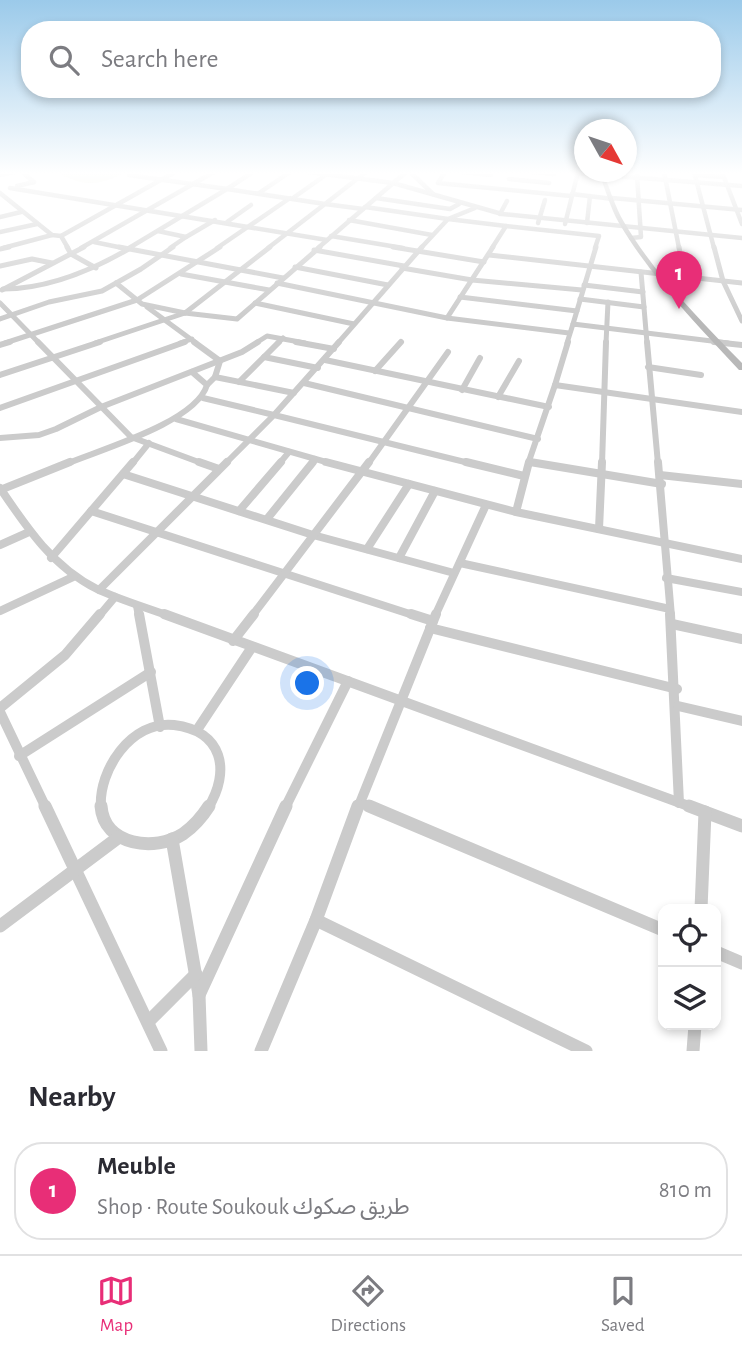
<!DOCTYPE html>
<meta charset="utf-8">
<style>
:root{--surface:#fff;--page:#f7f7f7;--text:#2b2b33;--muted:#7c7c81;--line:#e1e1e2;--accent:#e82e77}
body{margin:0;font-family:"Alegreya Sans","Noto Sans Arabic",sans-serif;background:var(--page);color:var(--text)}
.controls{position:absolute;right:21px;bottom:21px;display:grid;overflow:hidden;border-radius:14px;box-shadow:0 4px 10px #0003}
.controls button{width:63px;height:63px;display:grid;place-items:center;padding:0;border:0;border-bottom:2px solid var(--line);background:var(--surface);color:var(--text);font:35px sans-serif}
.compass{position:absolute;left:574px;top:119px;width:63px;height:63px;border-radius:50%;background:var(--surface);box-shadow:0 4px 10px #0003;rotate:130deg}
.you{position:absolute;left:308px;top:684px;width:24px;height:24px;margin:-18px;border:5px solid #fff;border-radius:50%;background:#1a73e8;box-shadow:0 0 0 10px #1a73e833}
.badge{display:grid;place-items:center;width:46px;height:46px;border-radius:50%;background:var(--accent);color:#fff;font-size:23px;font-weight:700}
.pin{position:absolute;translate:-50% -58px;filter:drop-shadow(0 2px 4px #0008)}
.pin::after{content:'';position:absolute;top:37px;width:24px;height:21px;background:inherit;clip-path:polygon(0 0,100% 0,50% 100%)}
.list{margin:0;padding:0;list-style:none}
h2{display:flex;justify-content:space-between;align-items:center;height:91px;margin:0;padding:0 28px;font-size:30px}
h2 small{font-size:23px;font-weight:400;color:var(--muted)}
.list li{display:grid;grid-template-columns:46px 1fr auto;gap:21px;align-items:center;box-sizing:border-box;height:98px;margin:0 14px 14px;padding:0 14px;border:2px solid var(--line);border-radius:28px}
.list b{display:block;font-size:26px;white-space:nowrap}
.list p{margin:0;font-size:23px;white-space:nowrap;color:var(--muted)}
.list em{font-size:23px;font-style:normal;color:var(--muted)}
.icon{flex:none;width:38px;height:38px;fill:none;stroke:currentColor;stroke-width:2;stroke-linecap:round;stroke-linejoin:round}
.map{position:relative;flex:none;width:742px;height:1051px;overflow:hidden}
.search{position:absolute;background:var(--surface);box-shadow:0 4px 10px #0003;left:21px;right:21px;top:21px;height:77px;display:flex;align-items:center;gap:18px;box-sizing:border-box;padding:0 24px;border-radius:28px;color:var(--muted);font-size:26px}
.sheet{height:203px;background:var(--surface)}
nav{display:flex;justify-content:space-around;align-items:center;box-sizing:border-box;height:98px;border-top:2px solid var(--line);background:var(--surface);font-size:19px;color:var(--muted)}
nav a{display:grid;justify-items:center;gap:4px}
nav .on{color:var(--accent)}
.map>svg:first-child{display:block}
.green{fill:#eaecdc}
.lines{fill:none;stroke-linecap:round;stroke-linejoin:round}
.street-far5{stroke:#cbcbcb;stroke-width:4.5}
.street-far4{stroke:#cbcbcb;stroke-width:5}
.street-far3{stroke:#cbcbcb;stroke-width:6}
.street-far2{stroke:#cbcbcb;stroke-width:8}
.street-far1{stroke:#cbcbcb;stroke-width:10}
.street{stroke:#cbcbcb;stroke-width:13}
.secondary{fill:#b8b8b8;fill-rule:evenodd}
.wall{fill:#8a8a8a}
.building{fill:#151515;stroke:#5b5b5b;stroke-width:2}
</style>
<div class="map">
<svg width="742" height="1051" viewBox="0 0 742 1051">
<rect width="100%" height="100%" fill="#fff"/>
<path class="green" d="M65 172H127C101 184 89 188 62 175Z"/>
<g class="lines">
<g class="street-far5">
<path d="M22 172 34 182"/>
<path d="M308 172 393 183 502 214 742 238"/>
<path d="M410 172 433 194"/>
<path d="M445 172 438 183 571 196"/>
<path d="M461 172 491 175"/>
<path d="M532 172 554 174"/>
<path d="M664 172 679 248"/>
<path d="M694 172 714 248"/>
<path d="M722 172 742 224"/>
<path d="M578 173 742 186"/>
<path d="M0 175 14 172"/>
<path d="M129 175 227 189 253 172"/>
<path d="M695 175 723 177"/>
<path d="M509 179 549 183"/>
<path d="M17 186 34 182"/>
<path d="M10 188 327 240"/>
<path d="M0 193 52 235 61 236 68 248"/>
<path d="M259 193 290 172"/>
<path d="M572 194 613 199"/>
<path d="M293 198 327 174"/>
<path d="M376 198 450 209 459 204"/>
<path d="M612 198 742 210"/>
<path d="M365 207 448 219 475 208"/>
<path d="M500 214 507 201"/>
<path d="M0 217 21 212"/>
<path d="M349 220 432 235"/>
<path d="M227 222 251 205"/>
<path d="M538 223 545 200"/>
<path d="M587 223 590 196"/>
<path d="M565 224 578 172"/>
<path d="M158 231 186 237 170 248"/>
<path d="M0 232 37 224"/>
<path d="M61 236 175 172"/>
<path d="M331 236 403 248"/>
<path d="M186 237 215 220"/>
<path d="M631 238 641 237 637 175"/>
<path d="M94 242 123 248"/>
<path d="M3 248 52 235"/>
<path d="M81 248 214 172"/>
<path d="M129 248 227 189 325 204 366 172"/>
<path d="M217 248 290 198"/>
<path d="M268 248 325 204 363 209"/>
<path d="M318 248 406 172"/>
<path d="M421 248 448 219 506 226"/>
<path d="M492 248 506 226 599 236 595 248"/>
</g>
<g class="street-far4">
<path d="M67 247 71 254 96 268"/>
<path d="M119 247 283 278"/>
<path d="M393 247 484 262"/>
<path d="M493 247 447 318 569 333"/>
<path d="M679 247 684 277"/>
<path d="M714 247 723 281 742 321"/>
<path d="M0 249 9 247"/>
<path d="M314 250 404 266"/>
<path d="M489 255 742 283"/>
<path d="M0 266 32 259 52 263"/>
<path d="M295 267 388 285"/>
<path d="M402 268 472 280 582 290"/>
<path d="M641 272 647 343"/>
<path d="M181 274 269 290"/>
<path d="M116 283 142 304 185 313 270 247"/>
<path d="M277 283 447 318"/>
<path d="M584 285 643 292"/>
<path d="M3 289C49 289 93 270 132 247"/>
<path d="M2 290 84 247"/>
<path d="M460 297 577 311"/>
<path d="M580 299 644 307"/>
<path d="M0 303 39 343"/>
<path d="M255 303 354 324"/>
<path d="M147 307 196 343"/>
<path d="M0 319 49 302 102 291 141 269 173 247"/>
<path d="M573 324 596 247"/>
<path d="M5 343 137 300 220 247"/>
<path d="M95 343 185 313 237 319 320 247"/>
<path d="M180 343 192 339"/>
<path d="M256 343 267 336 305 343"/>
<path d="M278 343 283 338"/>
<path d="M338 343 422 247"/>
<path d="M567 343 573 324 728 343"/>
<path d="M606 343 608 302"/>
</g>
<g class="street-far3">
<path d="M38 342 131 437 204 464"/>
<path d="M194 342 220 361 215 377 207 385"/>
<path d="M279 342 264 357 318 368"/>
<path d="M296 342 334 349"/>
<path d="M647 342 658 464"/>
<path d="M714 342 742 345"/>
<path d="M0 345 10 342"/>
<path d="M325 360 549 407"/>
<path d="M648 367 701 375"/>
<path d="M375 371 401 342"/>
<path d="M0 375 100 342"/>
<path d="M215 377 294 393"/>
<path d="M239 382 264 357"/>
<path d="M304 383 538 439"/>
<path d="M555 385 568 342"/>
<path d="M462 390 480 358"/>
<path d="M498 397 519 361"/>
<path d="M203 398 274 415 339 342"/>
<path d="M0 408 185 342"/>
<path d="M176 419 333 464"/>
<path d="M0 438 39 435 56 429 101 407 242 352 258 342"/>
<path d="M530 462 539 464"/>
<path d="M66 464C102 449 196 422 207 385L192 372"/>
<path d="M132 464 149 443"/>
<path d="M225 464 274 415 473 464"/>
<path d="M279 464 289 452"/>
<path d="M311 464 315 459"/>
<path d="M368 464 448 352"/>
<path d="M528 464 555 385 742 412"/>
<path d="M602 464 606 342"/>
</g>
<g class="street-far2">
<path d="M199 462 219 469"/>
<path d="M326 462 516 512"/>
<path d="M466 462 524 476"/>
<path d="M529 462 516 512 742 559"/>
<path d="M530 462 662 484"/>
<path d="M658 462 671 616"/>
<path d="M123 474 313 535 454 573"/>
<path d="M660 475 742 484"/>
<path d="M0 488C27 528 53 567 97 589 120 600 145 607 169 616"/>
<path d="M0 490 70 462"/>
<path d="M91 511 416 616"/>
<path d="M239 511 281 462"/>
<path d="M267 519 313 462"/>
<path d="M599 529 602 462"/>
<path d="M0 545 29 532"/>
<path d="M367 549 409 484"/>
<path d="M51 558 133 462"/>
<path d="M399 558 435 491"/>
<path d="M460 563 670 609"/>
<path d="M666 578 742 592"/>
<path d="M99 590 227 462"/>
<path d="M137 606 139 616"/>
<path d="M0 611 73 577"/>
<path d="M99 616 115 597"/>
<path d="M252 616 369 462"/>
<path d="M435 616 486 505"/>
</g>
<g class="street-far1">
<path d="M139 614 160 727"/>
<path d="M164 614 694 808"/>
<path d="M411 614 433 621"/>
<path d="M670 614 679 803"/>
<path d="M672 624 742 639"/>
<path d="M430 628 677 689"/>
<path d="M233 641 254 614"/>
<path d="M678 706 742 721"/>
<path d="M0 708 65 655 100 614"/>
<path d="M0 712 46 808"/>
<path d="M197 730 252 647"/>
<path d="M19 756 151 672"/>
<path d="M361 803 373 808"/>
<path d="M101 808C98 771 131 720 174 725 223 731 231 771 208 808"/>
<path d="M285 808 348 681"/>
<path d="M358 808 436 614"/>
</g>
<g class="street">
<path d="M45 806 161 1051"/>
<path d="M101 806C104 846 155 852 183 834 193 827 202 817 209 806"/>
<path d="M369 806 663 930"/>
<path d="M689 806 742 826"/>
<path d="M172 839 199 995 201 1051"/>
<path d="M701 909 705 812"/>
<path d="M316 920 586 1051"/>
<path d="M0 926 119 837"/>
<path d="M716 952 742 963"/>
<path d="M199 995 286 806"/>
<path d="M148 1022 196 974"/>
<path d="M261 1051 316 920 358 806"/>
<path d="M693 1051 695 1025"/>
</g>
<path class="secondary" d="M599 172H603C610 189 615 207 624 222 655 275 700 320 742 363V370H739C696 324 651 277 619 223 610 207 605 189 599 172Z"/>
</g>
<path class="wall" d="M674 274 684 286 682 292 672 280Z"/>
<path class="building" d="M674 274 682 275 684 286Z"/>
<linearGradient id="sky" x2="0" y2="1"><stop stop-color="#9bcaea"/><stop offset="0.54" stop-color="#fff"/><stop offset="1" stop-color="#fff" stop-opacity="0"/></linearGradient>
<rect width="742" height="320" fill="url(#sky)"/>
</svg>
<div class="controls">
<button><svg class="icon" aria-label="locate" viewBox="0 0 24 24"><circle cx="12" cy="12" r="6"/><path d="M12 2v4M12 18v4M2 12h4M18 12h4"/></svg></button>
<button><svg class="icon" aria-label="layers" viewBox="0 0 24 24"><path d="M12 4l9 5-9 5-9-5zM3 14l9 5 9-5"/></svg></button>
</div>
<svg class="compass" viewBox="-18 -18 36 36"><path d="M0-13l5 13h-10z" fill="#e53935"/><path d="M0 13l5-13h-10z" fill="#7c7c81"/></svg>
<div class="you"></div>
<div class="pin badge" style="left:679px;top:309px">1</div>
<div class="search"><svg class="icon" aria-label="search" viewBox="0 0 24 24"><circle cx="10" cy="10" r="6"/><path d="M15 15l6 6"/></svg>Search here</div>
</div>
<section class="sheet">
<h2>Nearby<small></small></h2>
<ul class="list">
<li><span class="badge">1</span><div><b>Meuble</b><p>Shop · Route Soukouk طريق صكوك</p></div><em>810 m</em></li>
</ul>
</section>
<nav>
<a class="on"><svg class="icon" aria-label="map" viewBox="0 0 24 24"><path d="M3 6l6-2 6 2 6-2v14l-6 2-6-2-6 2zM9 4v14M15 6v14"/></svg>Map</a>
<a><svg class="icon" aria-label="directions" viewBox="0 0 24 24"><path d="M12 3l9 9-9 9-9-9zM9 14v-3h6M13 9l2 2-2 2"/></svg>Directions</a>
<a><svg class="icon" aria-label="saved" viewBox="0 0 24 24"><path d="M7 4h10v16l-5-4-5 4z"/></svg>Saved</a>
</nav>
